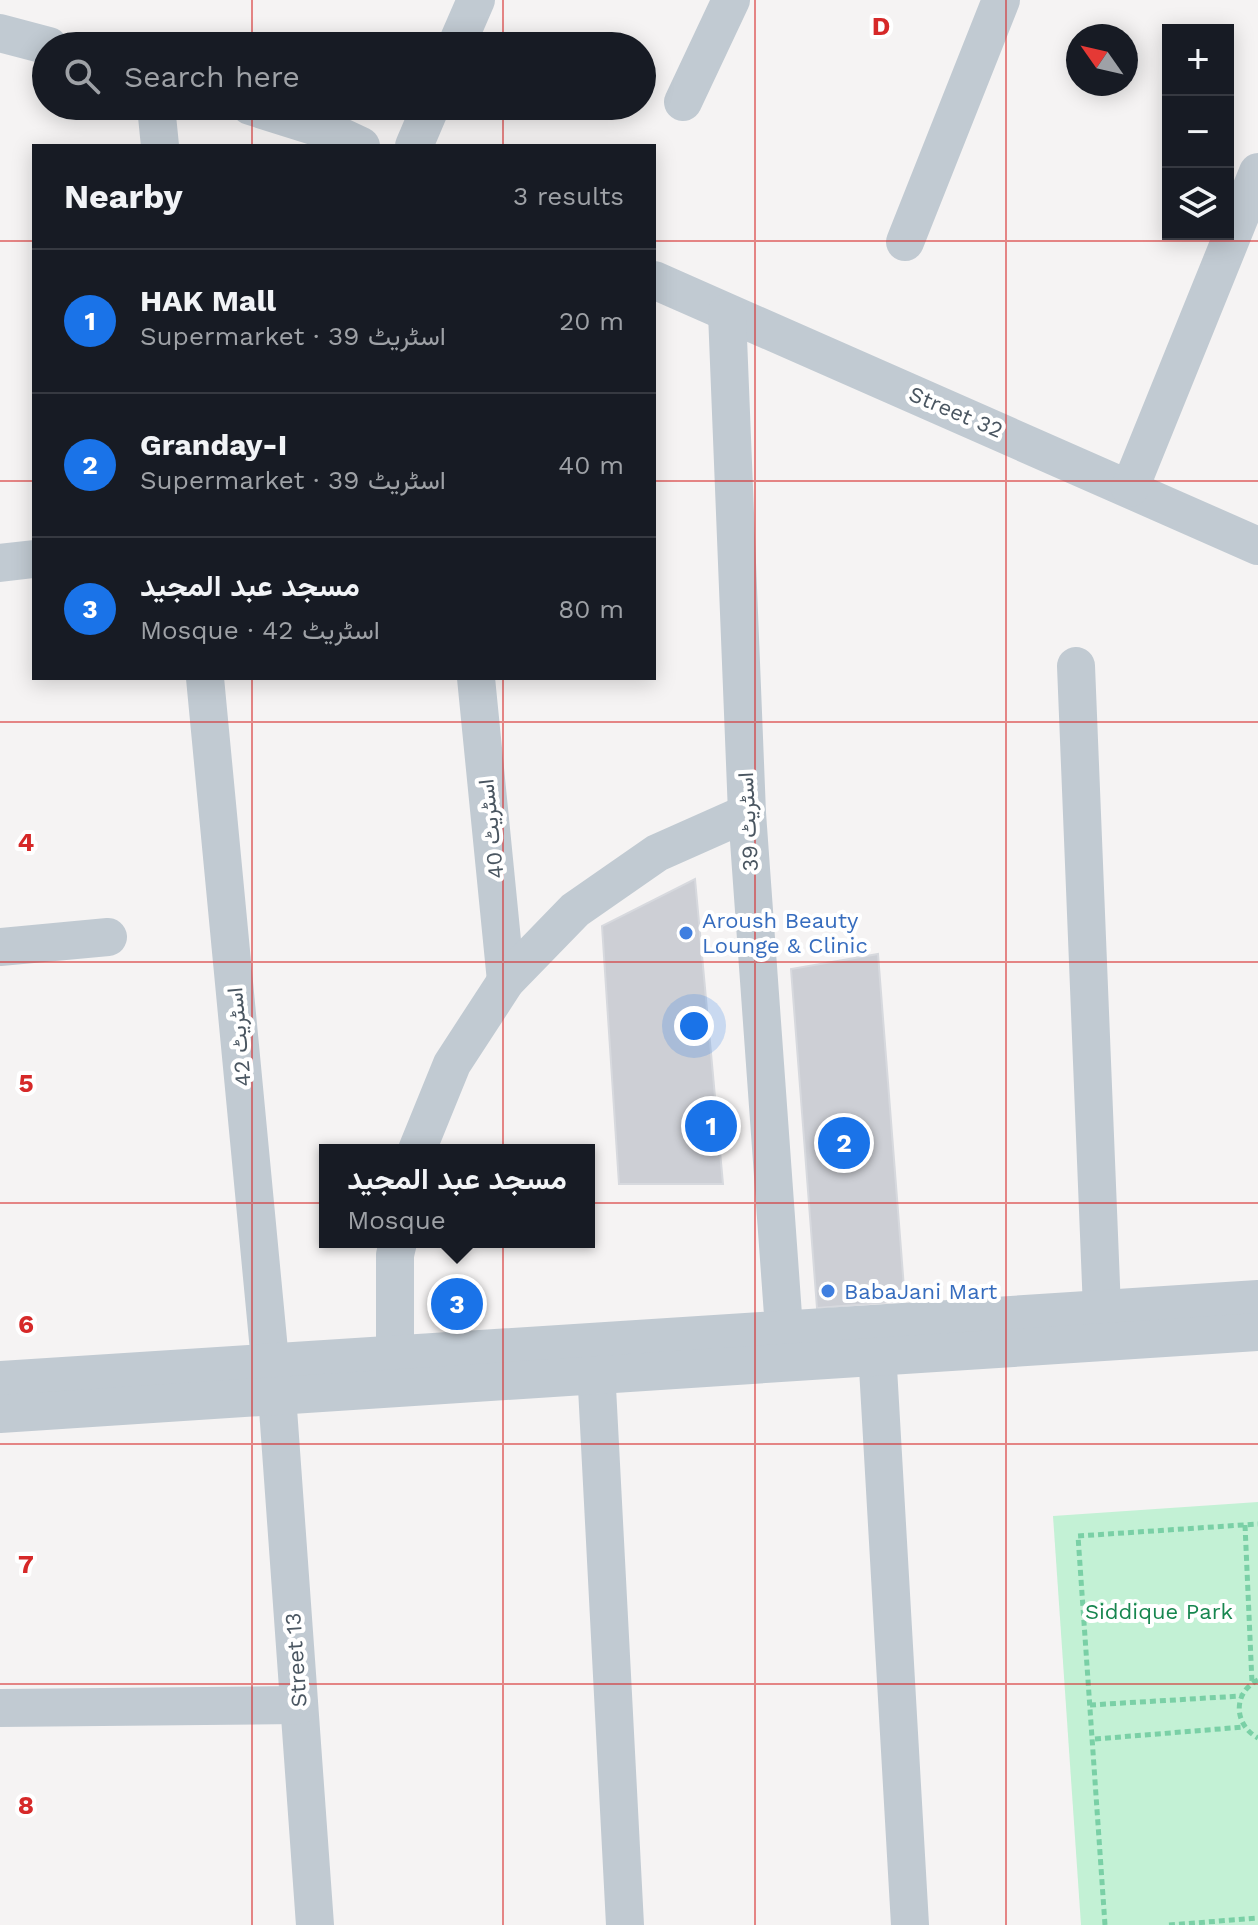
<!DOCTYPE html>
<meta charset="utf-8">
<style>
:root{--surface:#171b24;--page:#20242c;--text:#f1f3f6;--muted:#9ea1a6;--line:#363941;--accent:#1a73e8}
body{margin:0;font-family:"Work Sans",Vazirmatn,sans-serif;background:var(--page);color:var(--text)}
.controls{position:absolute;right:24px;top:24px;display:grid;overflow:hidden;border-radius:0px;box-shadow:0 4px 20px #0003}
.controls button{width:72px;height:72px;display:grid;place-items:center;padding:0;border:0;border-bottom:2px solid var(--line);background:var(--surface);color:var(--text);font:40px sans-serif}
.compass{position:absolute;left:1066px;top:24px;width:72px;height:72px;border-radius:50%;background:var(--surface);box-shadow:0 4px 20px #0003;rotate:304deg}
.you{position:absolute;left:694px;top:1026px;width:28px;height:28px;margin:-20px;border:6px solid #fff;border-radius:50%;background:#1a73e8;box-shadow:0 0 0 12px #1a73e833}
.badge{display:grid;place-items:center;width:52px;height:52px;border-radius:50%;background:var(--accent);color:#fff;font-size:26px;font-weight:700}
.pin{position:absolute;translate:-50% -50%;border:4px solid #fff;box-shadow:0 2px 8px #0006}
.popup{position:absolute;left:319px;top:1144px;width:276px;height:104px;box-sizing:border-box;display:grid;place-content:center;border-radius:0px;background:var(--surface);filter:drop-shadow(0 2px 6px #0005);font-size:26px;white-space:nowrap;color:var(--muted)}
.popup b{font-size:30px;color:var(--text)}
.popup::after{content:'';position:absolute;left:50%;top:100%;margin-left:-16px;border:16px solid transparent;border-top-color:var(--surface)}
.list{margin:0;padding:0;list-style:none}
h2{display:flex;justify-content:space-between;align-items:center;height:104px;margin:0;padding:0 32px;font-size:34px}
h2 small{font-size:26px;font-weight:400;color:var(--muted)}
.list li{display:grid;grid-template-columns:52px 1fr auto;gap:24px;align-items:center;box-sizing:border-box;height:144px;padding:0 32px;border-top:2px solid var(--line)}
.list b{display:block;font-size:30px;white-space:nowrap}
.list p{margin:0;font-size:26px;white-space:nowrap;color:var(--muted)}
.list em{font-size:26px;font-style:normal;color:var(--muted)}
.icon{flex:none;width:44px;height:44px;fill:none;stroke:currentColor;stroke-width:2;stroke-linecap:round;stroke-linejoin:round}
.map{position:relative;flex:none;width:1258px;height:1925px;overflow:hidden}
.search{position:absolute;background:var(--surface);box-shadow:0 4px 20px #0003;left:32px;top:32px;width:624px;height:88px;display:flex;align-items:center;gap:20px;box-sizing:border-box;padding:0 28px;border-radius:44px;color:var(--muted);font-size:30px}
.panel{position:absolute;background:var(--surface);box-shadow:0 4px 20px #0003;left:32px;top:144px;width:624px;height:536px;border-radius:0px}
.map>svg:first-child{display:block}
.green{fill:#c3f1d5}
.building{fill:#cdcfd5;stroke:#d7d9de;stroke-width:2}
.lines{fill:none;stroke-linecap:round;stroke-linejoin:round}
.path{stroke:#7ad0a6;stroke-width:5;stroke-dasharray:6 4;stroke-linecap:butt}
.street{stroke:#c1cad2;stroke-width:38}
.grid{fill:none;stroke:#d62828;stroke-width:2;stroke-opacity:0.55}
.shop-dot{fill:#3f7fe0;stroke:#fff;stroke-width:3}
.labels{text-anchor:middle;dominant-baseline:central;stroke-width:8;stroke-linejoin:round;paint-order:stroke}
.street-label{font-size:22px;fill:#4a5661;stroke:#fff}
.shop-label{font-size:22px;fill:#366cbe;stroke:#fff;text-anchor:start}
.park-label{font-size:22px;fill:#17864f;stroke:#fff}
.grid-label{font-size:26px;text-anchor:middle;font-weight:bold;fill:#d62828;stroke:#fff;stroke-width:8;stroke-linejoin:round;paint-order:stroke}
</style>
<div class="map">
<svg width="1258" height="1925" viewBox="0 0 1258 1925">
<rect width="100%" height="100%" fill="#f5f3f3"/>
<path class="green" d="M1258 1502V1925H1081L1053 1516Z"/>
<g class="building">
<path d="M695 879 723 1184H619L602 926Z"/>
<path d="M878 954 905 1301 817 1308 791 969Z"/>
</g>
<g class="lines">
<g class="path">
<path d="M1245 1525 1252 1683"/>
<path d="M1258 1680C1232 1693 1234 1725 1258 1738"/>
<path d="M1090 1705 1241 1696"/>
<path d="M1095 1739 1244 1727"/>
<path d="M1105 1925 1078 1536 1258 1524"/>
<path d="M1169 1925 1258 1918"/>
</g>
<g class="street">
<path d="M0 33 49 46"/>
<path d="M456 46 476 0"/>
<path d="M683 102 731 0"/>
<path d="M156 106 160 146"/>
<path d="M250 106 329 131 361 146"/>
<path d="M414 146 431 106"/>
<path d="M905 242 1001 0"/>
<path d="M654 280 1258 546"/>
<path d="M727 313 747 813 784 1329"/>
<path d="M1130 488 1258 172"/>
<path d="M0 563 34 559"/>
<path d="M1076 666 1103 1334"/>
<path d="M205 678 270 1361 277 1395 315 1925"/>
<path d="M476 678 506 981"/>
<path d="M0 947 108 937"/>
<path d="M417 1150 452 1064 506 981 575 910 657 853 747 813"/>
<path d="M876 1333 910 1925"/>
<path d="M595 1349 625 1925"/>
<path d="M395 1355V1255L398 1242"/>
<path d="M0 1380 1258 1299"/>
<path d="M0 1414 1258 1332"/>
<path d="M0 1708 299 1705"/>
</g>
</g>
<path class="grid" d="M252 0V46M503 0V46M755 0V1925M1006 0V1925M252 106V146M503 106V146M0 241H34M654 241H1258M0 481H34M654 481H1258M252 678V1925M503 678V1925M0 722H1258M0 962H1258M0 1203H1258M0 1444H1258M0 1684H1258"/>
<g class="shop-dot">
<circle cx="686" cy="933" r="8"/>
<circle cx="828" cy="1291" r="8"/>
</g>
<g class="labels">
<g class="street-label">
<text transform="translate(956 412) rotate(23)">Street 32</text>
<text transform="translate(748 822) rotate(-93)">اسٹریٹ 39</text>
<text transform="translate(491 829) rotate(-96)">اسٹریٹ 40</text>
<text transform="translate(239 1037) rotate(-95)">اسٹریٹ 42</text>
<text transform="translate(296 1660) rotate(-94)">Street 13</text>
</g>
<g class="shop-label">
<text x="702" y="920">Aroush Beauty<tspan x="702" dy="25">Lounge &amp; Clinic</tspan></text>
<text x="844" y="1291">BabaJani Mart</text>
</g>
<g class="park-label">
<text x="1159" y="1611">Siddique Park</text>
</g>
</g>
<g class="grid-label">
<text x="881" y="35">D</text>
<text x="26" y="851">4</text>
<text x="26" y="1092">5</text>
<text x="26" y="1333">6</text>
<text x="26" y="1573">7</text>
<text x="26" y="1814">8</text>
</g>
</svg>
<div class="controls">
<button>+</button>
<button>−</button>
<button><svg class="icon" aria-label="layers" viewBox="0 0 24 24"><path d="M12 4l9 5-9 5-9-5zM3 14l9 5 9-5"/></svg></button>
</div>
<svg class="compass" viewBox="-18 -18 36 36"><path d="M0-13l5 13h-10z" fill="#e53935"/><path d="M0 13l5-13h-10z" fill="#9ea1a6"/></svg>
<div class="you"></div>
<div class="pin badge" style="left:711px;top:1126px">1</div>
<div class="pin badge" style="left:844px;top:1143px">2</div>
<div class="pin badge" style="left:457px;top:1304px">3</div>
<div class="popup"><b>مسجد عبد المجید</b>Mosque</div>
<div class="search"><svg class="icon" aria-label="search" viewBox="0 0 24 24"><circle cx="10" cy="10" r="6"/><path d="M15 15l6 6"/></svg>Search here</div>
<section class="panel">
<h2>Nearby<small>3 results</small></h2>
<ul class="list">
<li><span class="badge">1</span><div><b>HAK Mall</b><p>Supermarket · اسٹریٹ 39</p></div><em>20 m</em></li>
<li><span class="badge">2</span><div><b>Granday-I</b><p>Supermarket · اسٹریٹ 39</p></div><em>40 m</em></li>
<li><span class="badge">3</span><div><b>مسجد عبد المجید</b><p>Mosque · اسٹریٹ 42</p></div><em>80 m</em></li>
</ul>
</section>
</div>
